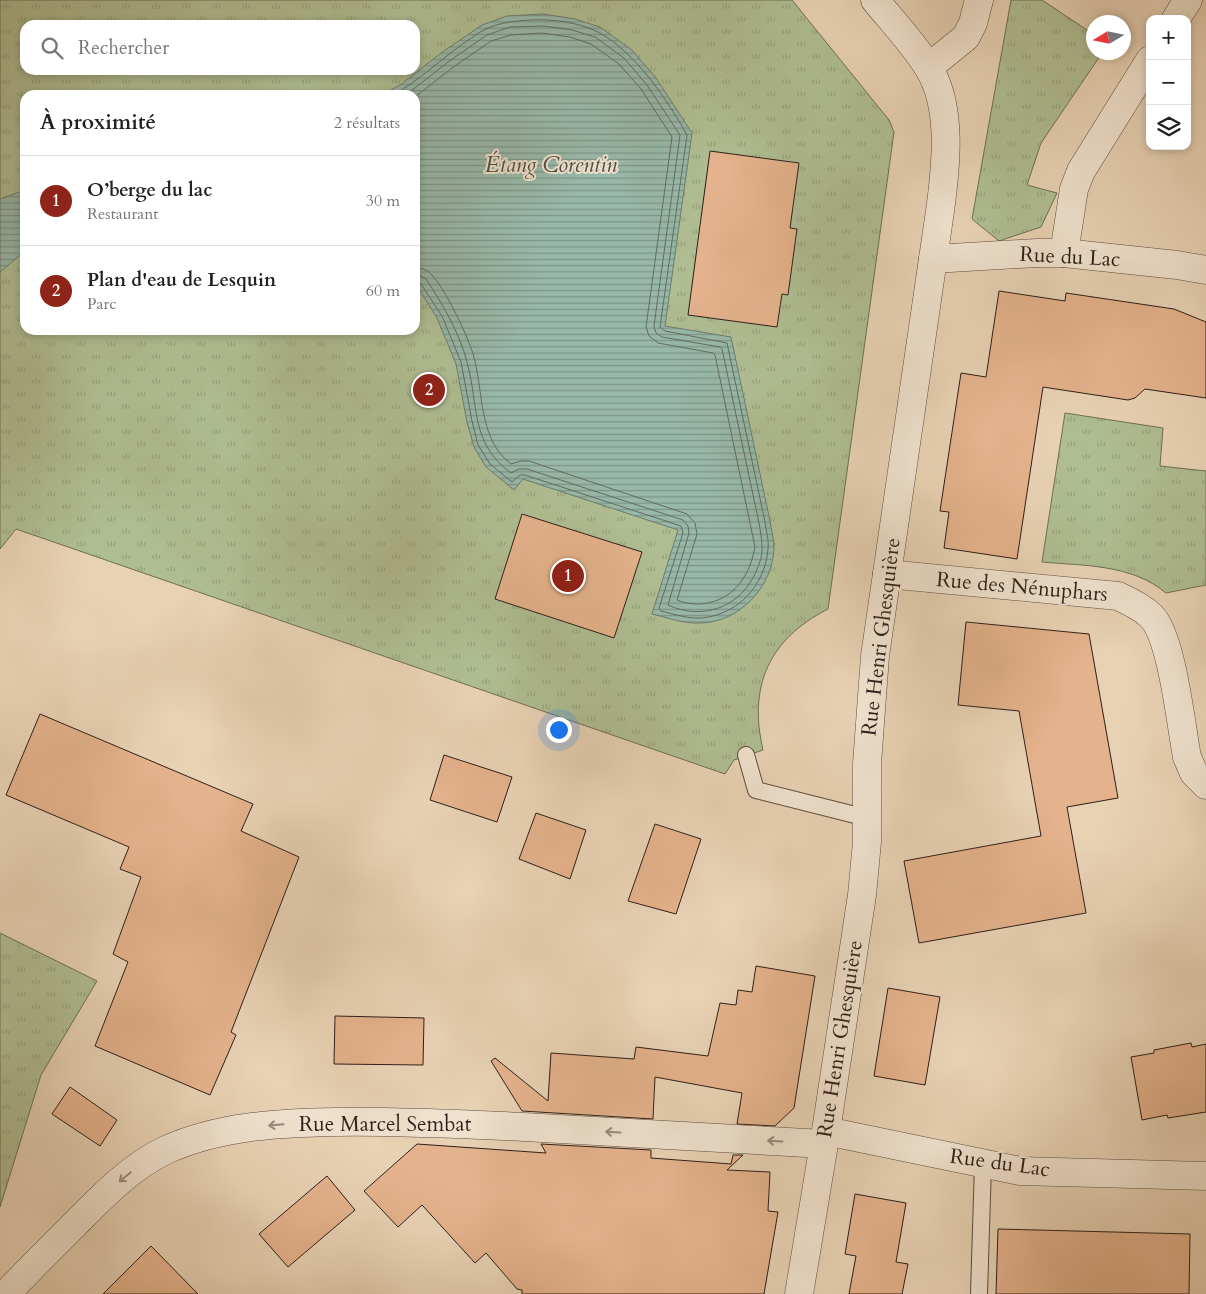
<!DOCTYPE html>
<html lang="fr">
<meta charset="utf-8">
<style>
:root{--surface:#fff;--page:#f6f6f6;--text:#202124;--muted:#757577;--line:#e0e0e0;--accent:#8f2418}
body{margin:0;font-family:Cardo,serif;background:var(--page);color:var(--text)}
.controls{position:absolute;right:15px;top:15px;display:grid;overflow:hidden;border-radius:10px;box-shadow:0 2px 8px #0003}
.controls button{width:45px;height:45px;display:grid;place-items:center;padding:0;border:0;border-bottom:1px solid var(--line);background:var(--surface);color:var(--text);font:25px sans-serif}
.compass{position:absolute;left:1086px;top:15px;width:45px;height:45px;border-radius:50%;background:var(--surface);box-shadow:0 2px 8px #0003;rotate:260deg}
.you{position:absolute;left:558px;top:729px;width:18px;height:18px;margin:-12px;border:4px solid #fff;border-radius:50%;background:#1a73e8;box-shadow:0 0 0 8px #1a73e833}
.badge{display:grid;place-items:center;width:32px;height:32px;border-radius:50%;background:var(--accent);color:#fff;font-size:16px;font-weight:700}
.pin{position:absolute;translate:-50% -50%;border:2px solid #fff;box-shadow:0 1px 5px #0006}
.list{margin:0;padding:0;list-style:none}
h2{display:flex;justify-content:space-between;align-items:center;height:65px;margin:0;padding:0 20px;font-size:21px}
h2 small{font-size:16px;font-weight:400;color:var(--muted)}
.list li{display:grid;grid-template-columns:32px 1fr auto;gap:15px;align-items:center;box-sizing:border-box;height:90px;padding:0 20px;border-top:1px solid var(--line)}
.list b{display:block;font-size:19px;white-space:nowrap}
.list p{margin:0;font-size:16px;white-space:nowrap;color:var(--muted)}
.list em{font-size:16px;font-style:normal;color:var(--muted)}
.icon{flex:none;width:28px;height:28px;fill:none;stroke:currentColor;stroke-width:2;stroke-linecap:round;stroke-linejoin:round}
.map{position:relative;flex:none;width:1206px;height:1294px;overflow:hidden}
.search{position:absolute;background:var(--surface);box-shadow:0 2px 8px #0003;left:20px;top:20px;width:400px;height:55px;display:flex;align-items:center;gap:12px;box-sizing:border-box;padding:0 18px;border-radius:15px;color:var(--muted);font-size:19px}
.panel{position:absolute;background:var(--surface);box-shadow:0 2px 8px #0003;left:20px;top:90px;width:400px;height:245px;border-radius:15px}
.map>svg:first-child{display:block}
.grass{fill:url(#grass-tufts);stroke:#6e6e56;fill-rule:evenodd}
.water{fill:url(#water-rules);stroke:#6d7b6f}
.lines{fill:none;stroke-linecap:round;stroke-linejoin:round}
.shore{stroke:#626c61;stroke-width:1}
.building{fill:#e4b28c;stroke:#2d1f19}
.service-casing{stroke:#5c4c40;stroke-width:18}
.minor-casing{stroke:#5c4c40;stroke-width:29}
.tertiary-casing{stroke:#5c4c40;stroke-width:29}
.service{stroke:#f0e2ce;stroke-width:16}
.minor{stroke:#f0e2ce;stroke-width:28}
.tertiary{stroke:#f0e2ce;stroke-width:28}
.oneway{stroke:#988a7d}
.labels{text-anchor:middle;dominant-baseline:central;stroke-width:4;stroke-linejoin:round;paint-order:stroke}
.street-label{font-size:21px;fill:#2d1f19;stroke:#f0e2ce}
.water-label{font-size:22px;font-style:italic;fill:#4d4d44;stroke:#f0e2ce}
</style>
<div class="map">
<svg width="1206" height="1294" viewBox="0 0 1206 1294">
<defs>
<pattern id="grass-tufts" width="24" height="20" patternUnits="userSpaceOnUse" patternTransform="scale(1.25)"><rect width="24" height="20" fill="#afbd92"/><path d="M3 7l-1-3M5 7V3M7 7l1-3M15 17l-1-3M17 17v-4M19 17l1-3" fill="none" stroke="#97a27d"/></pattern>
<pattern id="water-rules" width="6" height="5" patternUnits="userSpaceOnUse" patternTransform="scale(1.25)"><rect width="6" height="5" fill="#98b8a9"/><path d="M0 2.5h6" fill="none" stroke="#7c9589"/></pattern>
</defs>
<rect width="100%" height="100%" fill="#e8d2b4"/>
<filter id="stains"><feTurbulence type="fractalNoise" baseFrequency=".004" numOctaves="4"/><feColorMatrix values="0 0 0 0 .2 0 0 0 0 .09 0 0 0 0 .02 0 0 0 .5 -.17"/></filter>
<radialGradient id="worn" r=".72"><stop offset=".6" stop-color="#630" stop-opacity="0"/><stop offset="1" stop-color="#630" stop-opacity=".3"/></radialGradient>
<g class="grass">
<path d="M0 0H792L889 120 894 132 828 609C769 639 748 686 763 750L734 760 725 774 16 529 0 549ZM25 25H415V70H25ZM25 95H415V330H25Z"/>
<path d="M1011 0H1042L1093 34 1094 52 1102 53 1041 143 1027 185 1057 193 1041 227 999 241 972 219Z"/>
<path d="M1065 413 1163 428 1160 466 1206 471V585L1166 593C1131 564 1085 566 1042 562Z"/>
<path d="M0 933 97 981 41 1075 0 1207Z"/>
</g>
<g class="water">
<path d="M543 14 575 19 600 27 632 50 656 78 692 133 665 326 731 337 770 521C771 529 774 539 774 548 773 586 740 622 701 623 685 624 668 618 652 614L678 530 523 479 514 490 486 467 474 447 467 422 456 364 437 318 415 283V95H382L400 85 441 53 482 25 507 16Z"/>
<path d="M25 190V251L0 272V199Z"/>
</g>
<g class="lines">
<g class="shore">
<path d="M393 95C419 81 442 58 467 41 473 37 479 32 486 29 501 22 515 21 531 20 552 19 578 22 598 32 634 51 667 99 687 135L660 327 665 331 727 343 765 522C766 530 769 540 768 549 765 585 739 614 702 618 689 619 673 614 661 611L659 608 683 533 681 526 525 475H520L512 482 490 464 478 445 472 421 461 362 442 316 421 284 415 281"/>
<path d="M406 95 448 62 487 35 510 27 543 26 572 30 595 37 624 58 647 85 680 135 654 326 656 333 662 337 720 347 722 349 759 523C760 530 762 539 762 546 763 557 758 567 754 576 737 609 701 620 668 605L689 533 688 526 683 520 527 469H519L511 473C470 443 479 406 467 362 460 334 442 303 426 279L421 276 415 275"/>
<path d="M415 97 452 68 491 41 511 35 542 33 570 37 591 44 619 64 641 89 672 137 646 327 649 336 658 343 713 353 715 355 755 547C750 574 736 597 708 603 698 605 686 604 677 600L697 534 695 523 687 514 529 461H521L511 464C480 441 483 396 475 361 471 342 444 285 429 272 425 269 420 268 415 267"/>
</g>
</g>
<g class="building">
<path d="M710 151 799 163 790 228 797 229 788 295 782 294 777 327 688 315Z"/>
<path d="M999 291 1065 301 1066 293 1174 309 1206 322V398L1145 389 1135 398 1128 400 1043 387 1017 559 944 548 949 512 940 511 961 373 986 377Z"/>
<path d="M522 514 642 552 614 638 495 599Z"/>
<path d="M966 622 1089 634 1118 798 1067 807 1086 913 919 943 904 861 1041 836 1019 711 958 705Z"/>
<path d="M40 714 253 804 241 831 299 857 231 1032 236 1035 210 1095 95 1046 128 962 113 954 141 877 120 869 129 847 6 795Z"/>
<path d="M444 755 512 777 497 822 430 800Z"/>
<path d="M536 813 586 830 570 879 519 859Z"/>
<path d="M655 824 701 839 676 914 628 901Z"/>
<path d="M756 966 815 976 794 1108 775 1126 737 1124 742 1093 655 1077 653 1119 522 1111 491 1061 495 1058 548 1101 551 1053 634 1059 636 1047 708 1056 720 1003 736 1005 738 990 752 992Z"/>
<path d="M888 988 940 997 925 1085 874 1076Z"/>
<path d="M335 1016 424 1018 423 1065 334 1064Z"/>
<path d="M1191 1043 1192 1047 1206 1044V1112L1168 1118 1167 1115 1142 1120 1131 1057 1154 1053V1050Z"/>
<path d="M70 1087 117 1120 100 1146 52 1114Z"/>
<path d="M417 1144 546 1153 541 1144 651 1150V1158L731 1164 733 1155H743L727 1170 770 1172 768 1211 778 1212 764 1294H522V1290L517 1289 486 1253 475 1263 422 1205 398 1227 364 1191Z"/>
<path d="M327 1176 355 1210 288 1267 259 1234Z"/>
<path d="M855 1194 906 1203 896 1262 908 1264 902 1294H849L856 1256 845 1254Z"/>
<path d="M998 1229 1190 1234 1189 1294H996Z"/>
<path d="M151 1246 198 1294H103Z"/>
</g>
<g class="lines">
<defs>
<g id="service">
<path d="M746 755 756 790 867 818"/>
<path d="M979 1294 983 1164"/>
</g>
<g id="minor">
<path d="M1176 19 1188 0"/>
<path d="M929 67 966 37 973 23 979 0"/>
<path d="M1064 253 1074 189 1081 171 1150 60"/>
<path d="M933 259 1037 253H1064L1177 265 1206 270"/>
<path d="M887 574 1118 596C1129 601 1142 607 1151 616 1172 636 1181 726 1187 757L1194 773 1206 785"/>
<path d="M826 1131 1020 1171 1206 1176"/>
<path d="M824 1144 862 895 867 842V764L875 656 940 211C946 167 953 106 928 67 913 43 893 22 875 0"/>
</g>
<path id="tertiary" d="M6 1294C28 1271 51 1248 74 1225 102 1197 130 1167 166 1150 219 1126 278 1123 335 1122 398 1121 461 1124 524 1127 624 1133 724 1139 824 1144L799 1294"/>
</defs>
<use href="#service" class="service-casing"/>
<use href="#minor" class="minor-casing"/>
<use href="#tertiary" class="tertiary-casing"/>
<use href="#service" class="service"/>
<use href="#minor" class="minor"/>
<use href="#tertiary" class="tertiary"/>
</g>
<defs><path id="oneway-shaft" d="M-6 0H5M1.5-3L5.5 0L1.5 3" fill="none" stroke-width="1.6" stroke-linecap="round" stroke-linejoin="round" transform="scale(1.25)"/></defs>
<g class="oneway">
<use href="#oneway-shaft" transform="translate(276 1125) rotate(175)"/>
<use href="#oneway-shaft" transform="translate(613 1132) rotate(-177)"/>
<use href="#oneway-shaft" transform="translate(775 1141) rotate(-177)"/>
<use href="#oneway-shaft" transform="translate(125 1177) rotate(141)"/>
</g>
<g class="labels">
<g class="street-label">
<text transform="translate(1070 257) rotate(3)">Rue du Lac</text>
<text transform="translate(1022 587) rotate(5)">Rue des Nénuphars</text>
<text transform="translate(881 637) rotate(-83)">Rue Henri Ghesquière</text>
<text transform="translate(840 1039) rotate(-81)">Rue Henri Ghesquière</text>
<text x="385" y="1124">Rue Marcel Sembat</text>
<text transform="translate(1000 1163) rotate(8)">Rue du Lac</text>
</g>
<g class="water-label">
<text x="551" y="165">Étang Corentin</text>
</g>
</g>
<rect width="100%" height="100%" filter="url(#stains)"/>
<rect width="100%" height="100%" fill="url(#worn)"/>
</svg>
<div class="controls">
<button>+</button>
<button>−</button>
<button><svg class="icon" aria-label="layers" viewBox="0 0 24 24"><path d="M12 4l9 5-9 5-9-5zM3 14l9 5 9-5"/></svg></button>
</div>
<svg class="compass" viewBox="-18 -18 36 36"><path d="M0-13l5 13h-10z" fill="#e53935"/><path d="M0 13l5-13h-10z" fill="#757577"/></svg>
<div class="you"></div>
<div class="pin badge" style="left:568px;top:576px">1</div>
<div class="pin badge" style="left:429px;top:390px">2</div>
<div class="search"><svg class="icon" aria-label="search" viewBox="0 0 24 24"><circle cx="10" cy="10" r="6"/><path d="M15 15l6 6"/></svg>Rechercher</div>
<section class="panel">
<h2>À proximité<small>2 résultats</small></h2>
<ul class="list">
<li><span class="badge">1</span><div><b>O’berge du lac</b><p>Restaurant</p></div><em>30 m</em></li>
<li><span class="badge">2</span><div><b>Plan d'eau de Lesquin</b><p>Parc</p></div><em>60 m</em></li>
</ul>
</section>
</div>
